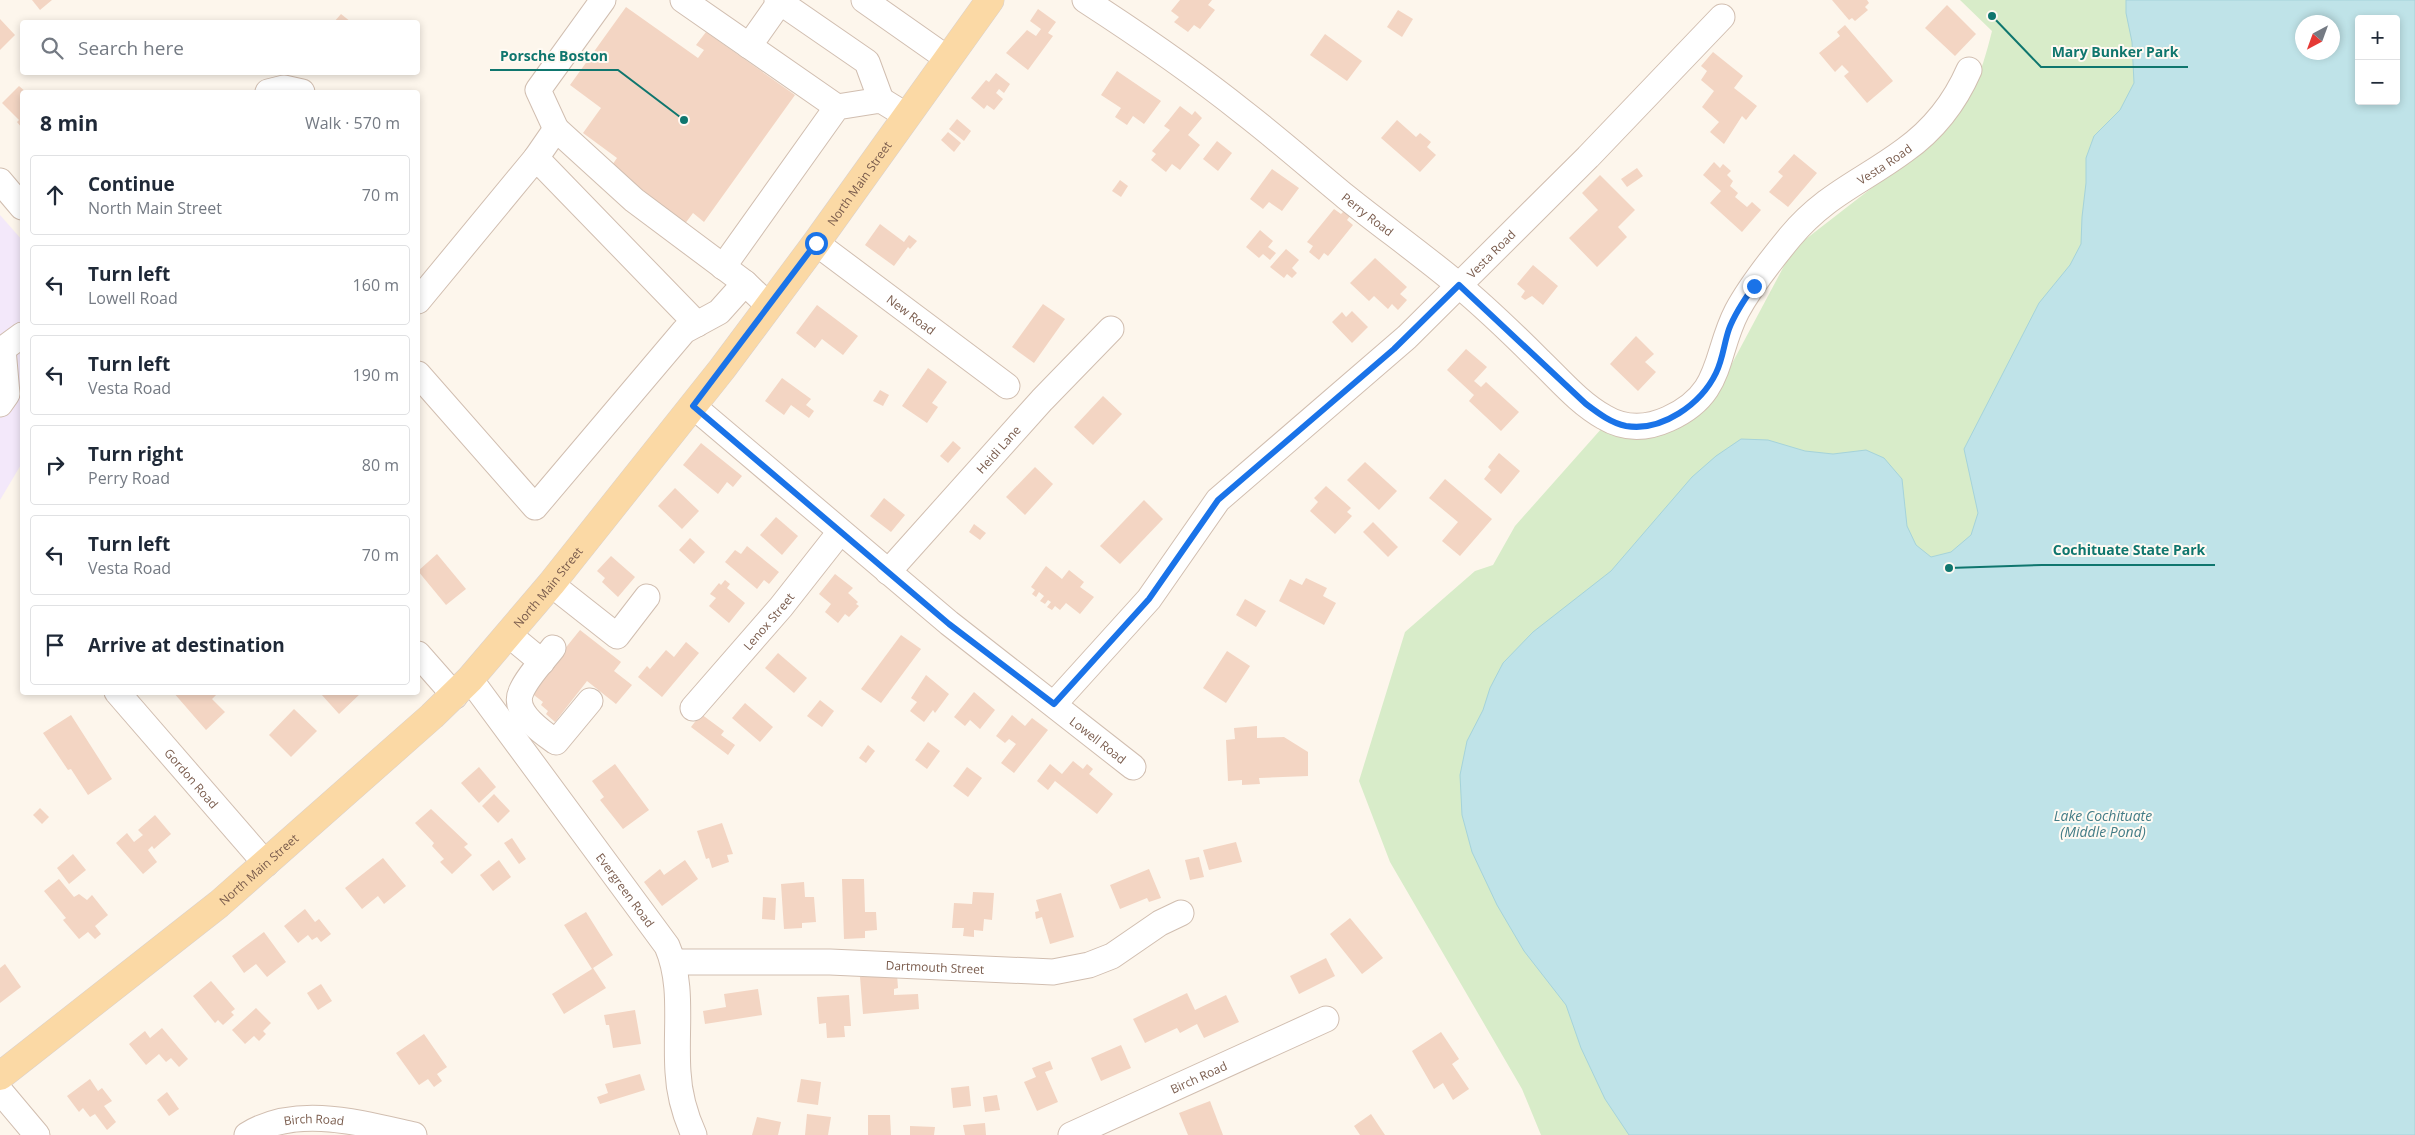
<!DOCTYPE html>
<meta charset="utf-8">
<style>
:root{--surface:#fff;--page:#f2f2f3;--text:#1f2937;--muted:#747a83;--line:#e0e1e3}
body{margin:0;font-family:"Open Sans",sans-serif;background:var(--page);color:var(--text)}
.controls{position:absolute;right:15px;top:15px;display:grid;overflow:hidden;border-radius:5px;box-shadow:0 2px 8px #0003}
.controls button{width:45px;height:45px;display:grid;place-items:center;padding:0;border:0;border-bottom:1px solid var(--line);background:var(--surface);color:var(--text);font:25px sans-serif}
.compass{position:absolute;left:2295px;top:15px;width:45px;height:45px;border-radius:50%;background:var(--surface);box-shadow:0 2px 8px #0003;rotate:221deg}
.stop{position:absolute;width:15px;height:15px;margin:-11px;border:4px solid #1a73e8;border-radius:50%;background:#fff}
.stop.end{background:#1a73e8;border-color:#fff;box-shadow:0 1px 5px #0008}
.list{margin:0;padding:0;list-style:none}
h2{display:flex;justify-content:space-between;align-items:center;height:65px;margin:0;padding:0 20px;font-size:21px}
h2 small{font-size:16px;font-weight:400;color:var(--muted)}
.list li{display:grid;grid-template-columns:32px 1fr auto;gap:15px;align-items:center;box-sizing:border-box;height:80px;margin:0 10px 10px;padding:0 10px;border:1px solid var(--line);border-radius:5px}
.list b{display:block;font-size:19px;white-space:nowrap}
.list p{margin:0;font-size:16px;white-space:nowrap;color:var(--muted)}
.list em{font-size:16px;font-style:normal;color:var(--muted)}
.icon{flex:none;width:28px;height:28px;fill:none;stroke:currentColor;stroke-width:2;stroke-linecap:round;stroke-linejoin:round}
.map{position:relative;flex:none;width:2415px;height:1135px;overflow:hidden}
.search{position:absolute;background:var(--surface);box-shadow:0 2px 8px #0003;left:20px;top:20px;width:400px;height:55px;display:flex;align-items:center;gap:12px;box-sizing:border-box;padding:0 18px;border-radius:5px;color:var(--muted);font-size:19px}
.panel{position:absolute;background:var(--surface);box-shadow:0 2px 8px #0003;left:20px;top:90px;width:400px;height:605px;border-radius:5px}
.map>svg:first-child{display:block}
.education{fill:#f3e8fa}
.green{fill:#d8ecc9;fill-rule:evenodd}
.water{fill:#bfe3e8;stroke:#a5d3da;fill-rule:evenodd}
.building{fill:#f3d5c3}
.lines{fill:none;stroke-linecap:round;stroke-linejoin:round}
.minor-casing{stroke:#d1beb0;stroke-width:27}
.major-casing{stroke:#dad1cd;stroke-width:29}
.minor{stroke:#fff;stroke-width:25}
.major{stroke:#fbd9a5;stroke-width:28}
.route{stroke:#1a73e8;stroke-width:6}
.labels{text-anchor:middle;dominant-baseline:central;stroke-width:4;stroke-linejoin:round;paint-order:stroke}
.street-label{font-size:12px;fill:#7a5c4d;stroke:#fffaf3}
.water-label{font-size:14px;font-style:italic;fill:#437c86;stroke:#fffaf3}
.leader{fill:none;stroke:#0f766e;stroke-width:2}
.callout-dot{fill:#0f766e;stroke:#fffaf3;stroke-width:2}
.callout-label{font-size:14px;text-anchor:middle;font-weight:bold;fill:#0f766e;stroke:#fffaf3;stroke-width:4;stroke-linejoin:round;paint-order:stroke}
</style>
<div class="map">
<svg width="2415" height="1135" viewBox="0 0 2415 1135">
<rect width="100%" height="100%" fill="#fdf6ec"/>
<path class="education" d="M0 215 22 240V463L0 500Z"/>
<path class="green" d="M1960 0H2415V1135H1541L1522 1089 1390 862 1359 781 1405 632 1475 571 1493 565 1515 526 1602 428 1620 433 1720 386 1793 249 1936 138C1971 102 1980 79 1992 31ZM2359 19H2396V101H2359ZM2302 22H2332V52H2302Z"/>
<path class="water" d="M2126 0H2415V1135H1629L1605 1099 1581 1048 1566 1005 1524 951 1497 905 1472 852 1462 815 1460 775 1467 741 1483 710 1490 688 1503 663 1533 632 1611 571 1692 477 1716 456 1741 439 1768 440 1805 451 1833 454 1866 450 1884 458 1902 479 1907 526 1916 545 1931 557 1951 552 1971 535 1978 513 1964 449 2039 303 2070 265 2081 244 2082 217 2086 183V158L2094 136 2120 110 2134 83 2132 42 2126 13ZM2359 19H2396V101H2359ZM2302 22H2332V52H2302Z"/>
<g class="building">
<path d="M32 0H52L40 10Z"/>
<path d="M1180 0H1212L1208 5 1215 10 1200 29 1194 25 1188 32 1174 22 1179 17 1171 11Z"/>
<path d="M1832 0H1867L1869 3 1865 7 1868 10 1855 21 1852 18 1849 20Z"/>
<path d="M1947 5 1976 34 1955 56 1925 28Z"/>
<path d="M626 7 698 58 704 50 696 45 706 32 795 95 704 222 693 213 684 225 608 171 617 158 583 133 601 108 570 85Z"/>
<path d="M1038 9 1056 22 1048 33 1053 36 1028 70 1006 53 1027 30 1036 36 1041 29 1030 21Z"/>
<path d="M1398 10 1413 19 1402 37 1387 27Z"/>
<path d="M341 14 351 22H334Z"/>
<path d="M0 19 15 35 0 50Z"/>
<path d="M1845 25 1893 81 1867 103 1844 76 1849 72 1842 65 1835 72 1819 53 1840 36 1837 32Z"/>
<path d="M1325 34 1362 61 1347 81 1310 55Z"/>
<path d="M1713 52 1743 76 1734 88 1757 106 1746 120 1742 116 1724 144 1710 132 1719 122 1702 107 1714 91 1701 80 1707 71 1701 66Z"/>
<path d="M1117 71 1161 101 1144 124 1133 116 1127 125 1115 117 1121 108 1101 95Z"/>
<path d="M996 73 1010 84 1004 93 999 89 996 93 1003 99 994 110 987 105 984 109 971 98 986 80 989 82Z"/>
<path d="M19 86 26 92H22V128L17 122 19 120 2 103Z"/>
<path d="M1180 106 1192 115 1195 111 1202 118 1188 135 1200 145 1180 170 1172 164 1166 172 1151 160 1156 154 1152 151 1170 130 1164 126Z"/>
<path d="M957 119 971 131 964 141 949 129Z"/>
<path d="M1397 120 1416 137 1420 133 1431 142 1427 147 1436 155 1420 172 1381 138Z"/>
<path d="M948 132 961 143 954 152 941 140Z"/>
<path d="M1217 141 1232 153 1218 171 1203 159Z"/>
<path d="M1794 154 1817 173 1788 207 1769 192 1783 176 1778 172Z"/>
<path d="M1714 162 1720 168 1723 164 1731 171 1727 175 1733 181 1730 186 1738 193 1735 197 1747 207 1752 202 1761 210 1742 232 1710 203 1721 191 1703 175Z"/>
<path d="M1637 168 1643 176 1627 187 1621 179Z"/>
<path d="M1272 169 1299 188 1282 211 1269 202 1263 209 1250 199Z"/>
<path d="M1600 175 1635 210 1618 227 1627 237 1597 267 1569 238 1598 210 1582 193Z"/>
<path d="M1120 180 1128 186 1121 197 1112 191Z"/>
<path d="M1334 209 1341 214 1344 211 1350 216 1347 220 1353 225 1328 256 1324 253 1319 260 1309 252 1313 246 1307 242Z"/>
<path d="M880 224 904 242 909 235 917 241 910 249 908 247 894 266 865 245Z"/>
<path d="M1260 230 1273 241 1268 247 1276 253 1270 260 1263 254 1259 258 1246 247Z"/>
<path d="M1286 249 1299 260 1292 268 1297 273 1292 278 1287 274 1284 278 1270 267Z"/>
<path d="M1375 258 1407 287 1400 294 1407 300 1398 310 1392 304 1388 309 1374 296 1369 301 1350 283Z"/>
<path d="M1533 265 1558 286 1543 305 1532 296 1525 300 1521 297 1525 291 1517 284Z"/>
<path d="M1043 304 1065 319 1034 363 1012 347Z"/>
<path d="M817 305 858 336 843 355 822 339 815 348 796 333Z"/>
<path d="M1352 311 1368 327 1352 343 1332 322 1342 312 1346 317Z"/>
<path d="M1636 336 1654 354 1645 362 1656 372 1638 391 1610 364Z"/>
<path d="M1466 349 1487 367 1474 381 1481 387 1486 382 1519 412 1501 431 1469 401 1474 395 1447 370Z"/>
<path d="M928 368 947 382 932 403 938 407 927 423 902 406Z"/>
<path d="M782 378 811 399 806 405 814 411 809 418 791 405 784 415 765 401Z"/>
<path d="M880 390 889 395 883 406 873 401Z"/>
<path d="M1103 396 1122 414 1093 445 1074 427Z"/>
<path d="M953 441 961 448 948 463 940 456Z"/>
<path d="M701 443 742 476 733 487 727 482 718 494 683 465Z"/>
<path d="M1499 453 1520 471 1501 494 1484 479 1491 470 1488 467Z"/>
<path d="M1365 462 1397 491 1379 510 1347 480Z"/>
<path d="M1035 467 1053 484 1025 515 1006 497Z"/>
<path d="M1445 479 1492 519 1460 556 1442 541 1458 522 1429 498Z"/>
<path d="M1326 486 1351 508 1347 512 1352 516 1335 534 1310 511 1318 502 1314 498Z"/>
<path d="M675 488 699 511 682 529 658 506Z"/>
<path d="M884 498 905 515 891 532 870 516Z"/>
<path d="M1144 500 1163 519 1120 564 1100 546Z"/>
<rect x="20" y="503" width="2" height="36"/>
<path d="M776 517 798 536 782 555 760 535Z"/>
<path d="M1373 522 1398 547 1388 557 1363 532Z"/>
<path d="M974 524 986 533 980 540 969 532Z"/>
<path d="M690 538 705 552 694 564 679 550Z"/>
<path d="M747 546 779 572 769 584 764 580 757 589 725 562 735 550 741 554Z"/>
<path d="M437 554 466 589 446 605 418 571Z"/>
<path d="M611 556 635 577 618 597 602 582 605 578 597 571Z"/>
<path d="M1046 566 1062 579 1069 570 1084 582 1080 587 1094 597 1080 614 1066 603 1060 610 1055 606 1052 610 1047 607 1051 602 1048 600 1045 604 1040 601 1044 596 1039 592 1036 597 1032 594 1035 590 1031 587Z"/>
<path d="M835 574 853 588 848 593 858 602 856 604 859 606 849 617 845 614 838 623 825 612 831 604 819 594Z"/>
<path d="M1306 578 1327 588 1323 596 1336 603 1324 625 1279 601 1290 579 1302 585Z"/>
<path d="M725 580 730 584 727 588 745 603 729 623 709 606 716 598 710 594 719 583 721 585Z"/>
<path d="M1245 599 1266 611 1256 627 1236 615Z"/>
<path d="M580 630 621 662 614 671 632 685 616 704 587 681 555 722 546 714 548 711 541 705 543 702 530 692Z"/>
<path d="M901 635 921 649 881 703 861 689Z"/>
<path d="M686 642 699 653 662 697 638 677 647 666 650 669 666 650 674 657Z"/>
<path d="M1227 651 1250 666 1226 703 1203 688Z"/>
<path d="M778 653 807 678 794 693 765 668Z"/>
<path d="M926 675 949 694 935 713 933 710 924 722 910 711 917 702 911 698Z"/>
<path d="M173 692H219L212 699 225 712 206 730Z"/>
<path d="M322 692H362L339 714 321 694Z"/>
<path d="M974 692 995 710 980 729 970 720 965 726 954 717Z"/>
<path d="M820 700 834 711 822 727 807 716Z"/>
<path d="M745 703 773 727 760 742 732 718Z"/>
<path d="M294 709 317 731 291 757 269 735Z"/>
<path d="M701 714 724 731 721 735 735 745 728 755 691 727Z"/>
<path d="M71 715 112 779 88 795 71 769 68 770 43 733Z"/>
<path d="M1012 715 1025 726 1032 718 1048 730 1014 773 1001 763 1016 744 1009 739 1005 743 996 736Z"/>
<path d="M1257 726V738L1284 737 1308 752V776L1259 778 1260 784 1242 785V780L1228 781 1226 740 1235 739 1234 728Z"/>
<path d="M928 742 940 751 927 769 915 760Z"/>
<path d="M868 745 875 751 866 763 859 758Z"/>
<path d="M1073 761 1083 769 1087 764 1093 769 1089 774 1113 794 1097 814 1055 781 1048 790 1037 781 1050 764 1062 774Z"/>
<path d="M615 764 649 810 623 829 600 800 604 797 592 781Z"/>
<path d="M479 767 496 787 479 803 461 783Z"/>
<path d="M967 767 982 778 968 797 953 786Z"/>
<path d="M494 794 510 811 498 823 482 806Z"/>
<path d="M40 808 49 817 42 824 33 815Z"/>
<path d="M431 809 468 844 464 847 472 855 452 874 440 862 444 859 432 846 434 843 415 823Z"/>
<path d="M155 815 171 834 154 849 152 846 148 850 157 862 143 874 116 843 127 833 134 842 143 835 138 830Z"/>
<path d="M722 823 733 854 727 855 729 862 712 868 709 858 706 859 697 831Z"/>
<path d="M512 838 526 859 519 864 504 843Z"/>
<path d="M1236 842 1242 862 1209 870 1203 850Z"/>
<path d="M73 854 86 870 69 884 57 868Z"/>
<path d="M1199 857 1204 877 1190 880 1185 860Z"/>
<path d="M383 858 406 886 384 904 378 896 362 909 345 888Z"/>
<path d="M499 860 511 877 493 891 480 875Z"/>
<path d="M685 860 698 879 662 906 644 882 660 869 664 875Z"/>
<path d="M1149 869 1161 898 1149 902 1147 898 1120 909 1110 885Z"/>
<path d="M59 879 74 897 79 894 87 900 92 895 108 915 95 926 101 934 95 939 88 932 79 939 63 920 66 918 44 891Z"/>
<path d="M842 879H864L865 912H876L877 930 865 931V938L844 939Z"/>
<path d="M804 882 805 897H814L816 922 802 923V928L784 929 781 884Z"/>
<path d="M973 892 994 893 992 920 984 919 983 931 974 930V937L963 936 964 928H952L954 903 972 904Z"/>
<path d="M1061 893 1074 937 1050 944 1042 917 1036 919 1035 912 1039 911 1036 900Z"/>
<path d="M763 897 776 898 775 920 762 919Z"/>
<path d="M305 909 315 922 319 919 331 934 321 942 317 937 312 940 308 935 298 943 284 926Z"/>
<path d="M586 912 613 955 593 968 606 988 564 1014 552 994 592 969 564 925Z"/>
<path d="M1350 918 1383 958 1362 974 1330 934Z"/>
<path d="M264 932 286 962 267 977 256 964 244 973 232 956Z"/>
<path d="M1326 958 1335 976 1299 994 1290 976Z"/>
<path d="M5 964 21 987 0 1003V968Z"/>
<path d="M897 974 898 988 894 989V995L918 994 919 1009 863 1014 860 977Z"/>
<path d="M211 981 235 1009 231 1012 234 1015 223 1025 218 1020 215 1023 193 996Z"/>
<path d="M321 984 332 1001 318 1010 307 993Z"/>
<path d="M758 989 762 1015 705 1024 703 1011 726 1007 724 994Z"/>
<path d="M1187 993 1195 1010 1226 995 1239 1022 1204 1038 1197 1024 1180 1033 1177 1028 1145 1043 1133 1019Z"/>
<path d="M849 995 851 1026H844L845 1037 827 1038 826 1023 819 1024 817 997Z"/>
<path d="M256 1008 271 1023 263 1031 266 1034 259 1041 254 1036 245 1044 232 1030Z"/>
<path d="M635 1010 641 1044 613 1048 609 1025H606L604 1015Z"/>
<path d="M162 1028 188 1059 179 1067 171 1058 166 1062 159 1054 146 1065 129 1044 145 1031 150 1038Z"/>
<path d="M1441 1032 1459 1059 1452 1064 1469 1089 1453 1100 1443 1083 1434 1089 1412 1051Z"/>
<path d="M424 1034 447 1067 437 1074 442 1081 434 1087 428 1079 419 1085 396 1053Z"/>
<path d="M1121 1045 1131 1068 1101 1081 1091 1058Z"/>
<path d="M1050 1061 1053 1069 1045 1072 1058 1102 1037 1111 1024 1082 1036 1077 1032 1068Z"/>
<path d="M640 1074 645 1090 600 1104 597 1097 608 1093 605 1084Z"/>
<path d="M90 1079 98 1091 102 1088 112 1101 104 1106 116 1122 107 1130 95 1114 90 1117 83 1108 79 1112 67 1096Z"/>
<path d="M801 1079 821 1082 818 1105 797 1102Z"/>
<path d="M969 1086 971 1106 953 1108 951 1088Z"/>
<path d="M167 1092 179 1109 169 1116 157 1100Z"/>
<path d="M997 1095 1000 1110 985 1112 983 1097Z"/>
<path d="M1210 1101 1223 1135H1188L1179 1113Z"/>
<path d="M807 1114 831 1117 828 1135H805Z"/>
<path d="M1371 1114 1385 1135H1360L1354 1126Z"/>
<path d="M868 1115H890L891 1135H868Z"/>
<path d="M757 1117 781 1122 778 1135H752Z"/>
<path d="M985 1123 986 1135H965L963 1125Z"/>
<path d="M910 1126 935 1127 934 1135H910Z"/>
</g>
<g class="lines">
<defs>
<g id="minor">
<path d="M683 0 837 107"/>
<path d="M777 0 867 62 881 100"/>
<path d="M864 0 948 59"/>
<path id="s1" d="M1085 0C1139 35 1193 72 1243 112 1278 139 1312 169 1346 197 1382 226 1420 253 1456 283 1485 307 1513 334 1540 361 1560 380 1579 403 1604 417 1624 429 1646 429 1668 419 1724 394 1714 355 1737 311 1751 285 1771 260 1790 237 1826 194 1862 182 1905 150 1933 130 1955 102 1969 70"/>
<path d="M749 46 780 2"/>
<path d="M268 92 284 88 302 92"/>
<path d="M556 129 538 90 603 0"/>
<path d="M536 158 556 129 634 200 745 283"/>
<path d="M0 181 22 207"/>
<path id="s2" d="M816 243 1007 386"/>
<path d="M723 267 837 107 881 100 907 116"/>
<path d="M418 301 536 158 697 324"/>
<path d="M3 349 22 335"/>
<path d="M418 374 535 507 684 331 719 312 745 283 769 306"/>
<path d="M0 404 7 394 3 349"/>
<path id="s3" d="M693 406 949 623 1133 767"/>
<path id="s4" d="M888 572 1042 400 1111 329"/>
<path d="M551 584 617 636 647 597"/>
<path d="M508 634 542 662"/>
<path d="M553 648C543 661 527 677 521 692 512 712 543 733 556 742L590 701"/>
<path d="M418 654 455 696"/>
<path id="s5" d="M470 679 667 946C684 985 675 1029 678 1072 679 1093 685 1115 694 1135"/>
<path id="s6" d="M117 692 266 864"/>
<path id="s7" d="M1054 704 1149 599 1218 500 1407 337 1588 157 1722 17"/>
<path id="s8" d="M693 708 781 607 840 532"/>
<path id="s9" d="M674 962H830L1053 972 1089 965 1112 956 1160 923 1181 913"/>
<path d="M0 1091 37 1135"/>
<path id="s10" d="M247 1135C296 1104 361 1123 414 1135"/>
<path id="s11" d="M1071 1135 1326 1019"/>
</g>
<g id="major">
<path id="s12" d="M0 1076 219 904 432 716 470 679 551 584 722 369 816 243 990 0"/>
</g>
</defs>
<use href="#minor" class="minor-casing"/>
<use href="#major" class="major-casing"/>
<use href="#minor" class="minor"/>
<use href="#major" class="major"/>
</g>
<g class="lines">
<path class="route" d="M816 243 693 406 949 624 1054 704 1149 599 1218 500 1394 349 1459 285 1586 404C1598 413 1611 423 1626 426 1662 432 1701 404 1716 373 1723 359 1724 343 1729 329 1735 313 1744 300 1754 286"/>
</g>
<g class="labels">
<g class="street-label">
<text stroke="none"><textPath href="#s1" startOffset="1078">Vesta Road</textPath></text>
<text stroke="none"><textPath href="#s12" startOffset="1246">North Main Street</textPath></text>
<text stroke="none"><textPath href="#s1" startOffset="355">Perry Road</textPath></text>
<text stroke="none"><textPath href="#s7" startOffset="630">Vesta Road</textPath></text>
<text stroke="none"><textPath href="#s2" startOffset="119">New Road</textPath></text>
<text stroke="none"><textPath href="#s4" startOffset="165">Heidi Lane</textPath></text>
<text stroke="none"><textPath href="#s12" startOffset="736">North Main Street</textPath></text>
<text stroke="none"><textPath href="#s8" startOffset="115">Lenox Street</textPath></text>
<text stroke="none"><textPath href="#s3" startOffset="525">Lowell Road</textPath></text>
<text stroke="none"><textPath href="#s6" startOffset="114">Gordon Road</textPath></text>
<text stroke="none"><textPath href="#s12" startOffset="331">North Main Street</textPath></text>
<text stroke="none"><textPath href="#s5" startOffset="262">Evergreen Road</textPath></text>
<text stroke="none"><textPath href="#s9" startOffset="261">Dartmouth Street</textPath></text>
<text stroke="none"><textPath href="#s11" startOffset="140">Birch Road</textPath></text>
<text stroke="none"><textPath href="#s10" startOffset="70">Birch Road</textPath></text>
</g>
<g class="water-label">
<text x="2103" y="815">Lake Cochituate<tspan x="2103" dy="16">(Middle Pond)</tspan></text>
</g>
</g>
<path class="leader" d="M1992 16L2041 67H2188M684 120L618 70H490M1949 568L2042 565H2215"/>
<g class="callout-dot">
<circle cx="1992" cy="16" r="5"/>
<circle cx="684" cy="120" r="5"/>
<circle cx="1949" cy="568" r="5"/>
</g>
<g class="callout-label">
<text x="2115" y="57">Mary Bunker Park</text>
<text x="554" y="61">Porsche Boston</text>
<text x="2129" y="555">Cochituate State Park</text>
</g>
</svg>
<div class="controls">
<button>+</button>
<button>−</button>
</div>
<svg class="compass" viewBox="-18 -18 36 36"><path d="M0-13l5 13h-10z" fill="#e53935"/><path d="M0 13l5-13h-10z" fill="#747a83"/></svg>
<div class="stop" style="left:816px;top:243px"></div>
<div class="stop end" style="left:1754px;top:286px"></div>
<div class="search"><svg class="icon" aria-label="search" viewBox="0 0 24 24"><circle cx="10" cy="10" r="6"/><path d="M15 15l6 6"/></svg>Search here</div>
<section class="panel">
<h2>8 min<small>Walk · 570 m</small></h2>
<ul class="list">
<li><svg class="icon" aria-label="ahead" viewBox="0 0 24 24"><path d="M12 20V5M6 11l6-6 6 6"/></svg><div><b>Continue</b><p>North Main Street</p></div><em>70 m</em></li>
<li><svg class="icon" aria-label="left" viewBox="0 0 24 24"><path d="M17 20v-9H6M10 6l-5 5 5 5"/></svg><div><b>Turn left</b><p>Lowell Road</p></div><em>160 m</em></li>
<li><svg class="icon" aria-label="left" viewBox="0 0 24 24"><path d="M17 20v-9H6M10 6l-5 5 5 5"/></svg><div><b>Turn left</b><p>Vesta Road</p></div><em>190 m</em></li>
<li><svg class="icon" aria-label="right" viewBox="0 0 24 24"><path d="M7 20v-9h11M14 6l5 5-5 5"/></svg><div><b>Turn right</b><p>Perry Road</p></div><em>80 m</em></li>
<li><svg class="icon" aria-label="left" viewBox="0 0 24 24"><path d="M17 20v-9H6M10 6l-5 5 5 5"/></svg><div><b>Turn left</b><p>Vesta Road</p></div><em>70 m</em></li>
<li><svg class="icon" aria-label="arrive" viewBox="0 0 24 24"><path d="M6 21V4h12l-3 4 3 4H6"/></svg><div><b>Arrive at destination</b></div></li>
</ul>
</section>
</div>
